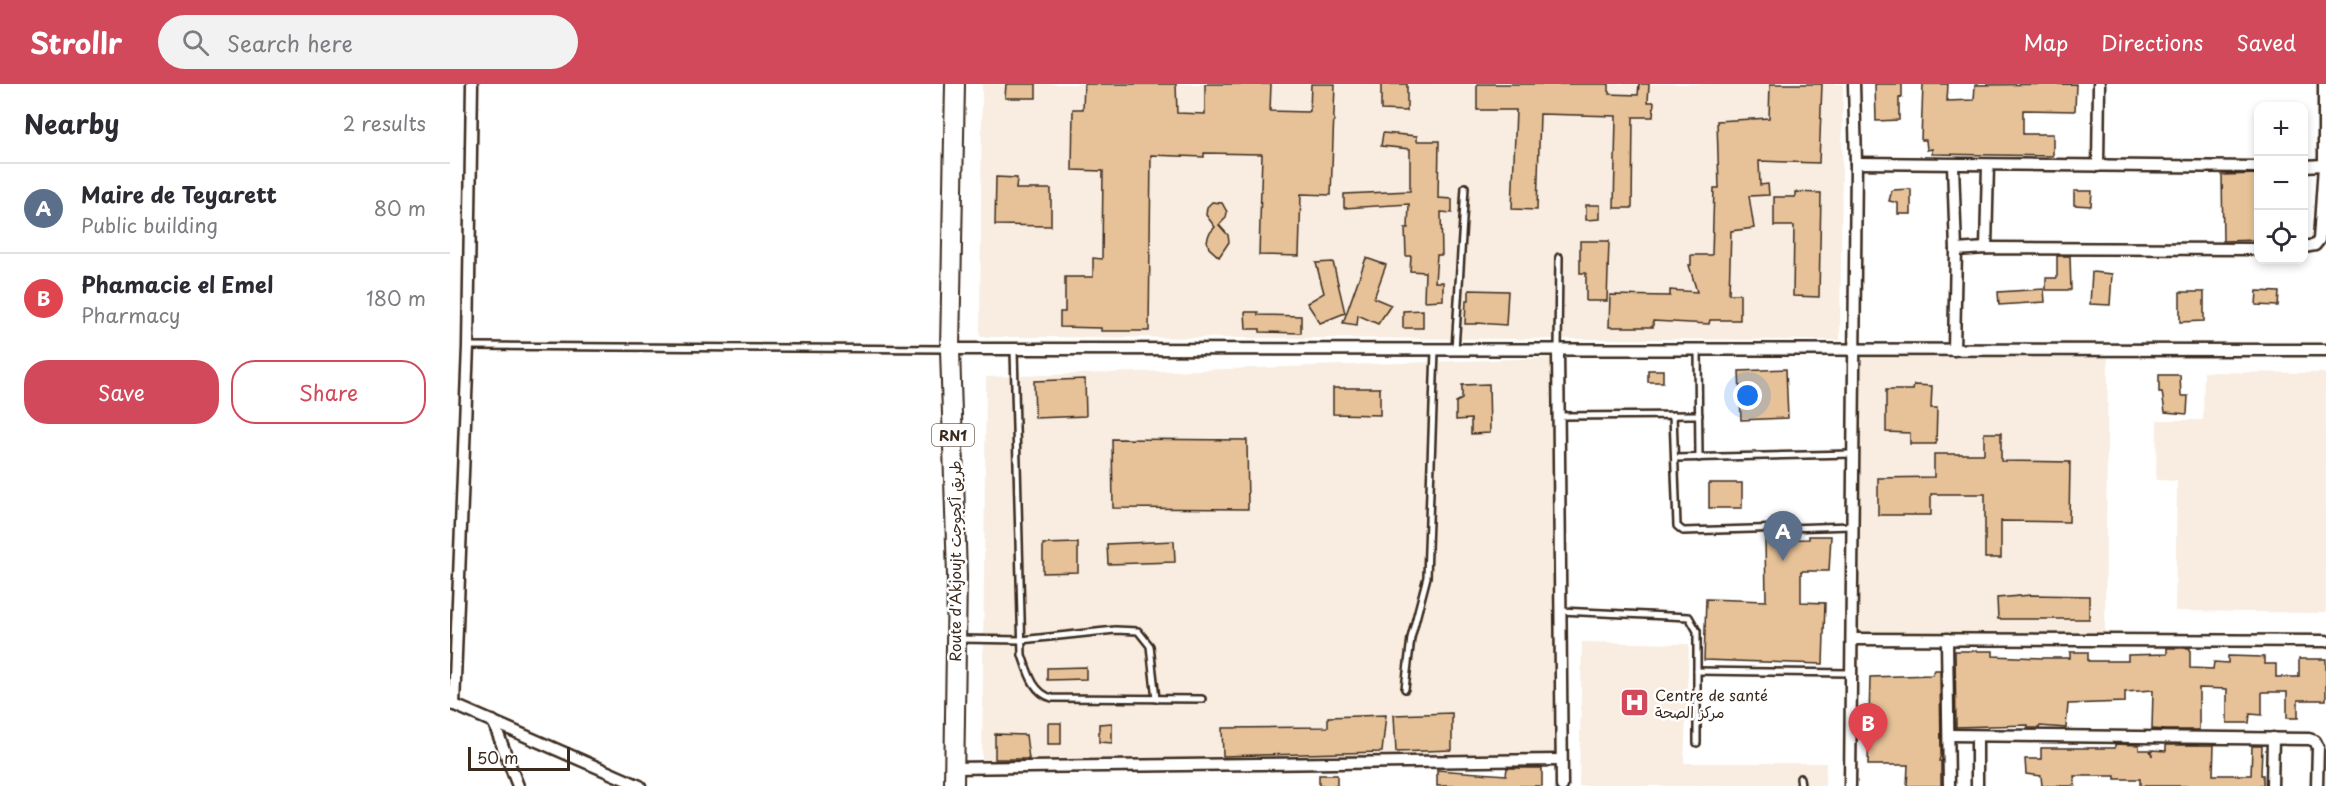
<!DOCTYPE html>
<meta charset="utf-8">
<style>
:root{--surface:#fff;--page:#f2f2f3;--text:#2b2b33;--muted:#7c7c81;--line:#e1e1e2;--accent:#d1495b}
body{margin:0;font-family:"Playpen Sans","Playpen Sans Arabic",sans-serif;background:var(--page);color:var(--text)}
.controls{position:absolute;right:18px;top:18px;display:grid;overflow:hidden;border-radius:12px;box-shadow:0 3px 9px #0003}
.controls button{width:54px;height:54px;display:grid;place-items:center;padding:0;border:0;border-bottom:2px solid var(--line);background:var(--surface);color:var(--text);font:30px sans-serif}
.scale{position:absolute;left:18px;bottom:15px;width:102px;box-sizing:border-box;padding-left:6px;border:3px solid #3b2a1e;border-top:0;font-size:16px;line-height:21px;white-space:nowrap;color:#3b2a1e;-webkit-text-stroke:4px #fff;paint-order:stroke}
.you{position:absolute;left:1298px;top:312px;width:21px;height:21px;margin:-15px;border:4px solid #fff;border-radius:50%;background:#1a73e8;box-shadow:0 0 0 9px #1a73e833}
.badge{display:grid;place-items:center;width:39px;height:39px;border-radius:50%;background:var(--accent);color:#fff;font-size:20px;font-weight:700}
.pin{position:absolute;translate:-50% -50px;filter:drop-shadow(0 2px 3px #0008)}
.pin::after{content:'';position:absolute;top:32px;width:21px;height:18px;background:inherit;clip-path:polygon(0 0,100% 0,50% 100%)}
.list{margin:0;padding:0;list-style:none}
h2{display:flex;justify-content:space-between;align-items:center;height:78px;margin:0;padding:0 24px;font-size:26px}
h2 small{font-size:20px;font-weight:400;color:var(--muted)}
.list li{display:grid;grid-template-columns:39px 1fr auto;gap:18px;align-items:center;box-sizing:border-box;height:90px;padding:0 24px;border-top:2px solid var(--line)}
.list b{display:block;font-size:22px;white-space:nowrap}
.list p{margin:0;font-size:20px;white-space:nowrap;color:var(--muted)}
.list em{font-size:20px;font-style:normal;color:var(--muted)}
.actions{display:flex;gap:12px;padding:18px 24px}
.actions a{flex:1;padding:14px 0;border:2px solid var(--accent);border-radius:24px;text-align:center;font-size:21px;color:var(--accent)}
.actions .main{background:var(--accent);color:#fff}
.icon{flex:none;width:33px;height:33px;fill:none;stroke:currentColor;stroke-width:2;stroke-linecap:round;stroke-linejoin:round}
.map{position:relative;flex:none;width:1876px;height:702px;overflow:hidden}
header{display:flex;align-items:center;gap:36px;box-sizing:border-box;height:84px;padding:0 30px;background:var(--accent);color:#fff}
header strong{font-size:28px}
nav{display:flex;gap:33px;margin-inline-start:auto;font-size:21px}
.search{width:420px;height:54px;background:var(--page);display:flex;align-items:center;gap:15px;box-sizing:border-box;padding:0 21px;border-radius:33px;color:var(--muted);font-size:22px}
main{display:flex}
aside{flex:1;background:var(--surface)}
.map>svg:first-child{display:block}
.built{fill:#f8ede0}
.building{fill:#e7c298;stroke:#3b2a1e;stroke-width:1.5}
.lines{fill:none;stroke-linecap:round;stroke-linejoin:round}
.service-casing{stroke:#3b2a1e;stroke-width:10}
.minor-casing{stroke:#3b2a1e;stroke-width:15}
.trunk-casing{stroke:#3b2a1e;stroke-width:22}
.service{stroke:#fff;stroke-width:5}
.minor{stroke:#fff;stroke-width:10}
.trunk{stroke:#fff;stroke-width:18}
.labels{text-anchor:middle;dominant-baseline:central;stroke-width:5;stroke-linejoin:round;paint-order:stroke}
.shield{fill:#fff;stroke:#766a62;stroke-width:1.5}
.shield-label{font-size:14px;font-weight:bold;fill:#3b2a1e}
.street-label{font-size:15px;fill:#3b2a1e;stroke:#fff}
.poi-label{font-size:15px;fill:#3b2a1e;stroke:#fff;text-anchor:start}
</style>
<header>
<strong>Strollr</strong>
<div class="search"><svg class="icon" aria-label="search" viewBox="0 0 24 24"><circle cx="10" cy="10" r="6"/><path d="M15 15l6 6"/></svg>Search here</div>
<nav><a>Map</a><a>Directions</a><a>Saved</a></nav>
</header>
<main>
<aside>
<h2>Nearby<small>2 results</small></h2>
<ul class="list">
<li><span class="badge" style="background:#5c6f8a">A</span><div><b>Maire de Teyarett</b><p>Public building</p></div><em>80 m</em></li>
<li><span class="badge" style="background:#e0444e">B</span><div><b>Phamacie el Emel</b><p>Pharmacy</p></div><em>180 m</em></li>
</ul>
<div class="actions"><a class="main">Save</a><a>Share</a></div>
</aside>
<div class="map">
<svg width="1876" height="702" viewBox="0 0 1876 702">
<rect width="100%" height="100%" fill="#fff"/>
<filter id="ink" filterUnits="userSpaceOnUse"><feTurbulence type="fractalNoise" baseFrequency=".0167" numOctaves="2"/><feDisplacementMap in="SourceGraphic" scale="12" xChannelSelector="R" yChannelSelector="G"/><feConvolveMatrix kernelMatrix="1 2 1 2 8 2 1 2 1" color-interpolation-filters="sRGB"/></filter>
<g filter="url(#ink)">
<g class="built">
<path d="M532 0H1393L1390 256 530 253Z"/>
<path d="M1409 273 1658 274 1655 552 1406 551Z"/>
<path d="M1101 274 1105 671 532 679 536 293Z"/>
<path d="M1754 288 1876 289V529L1725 527 1727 397 1706 396 1707 336H1753Z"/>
<path d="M1132 558 1239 560 1234 679H1376L1375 702H1129Z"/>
</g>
<g class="building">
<path d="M556 0H586V14H555Z"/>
<path d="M634 0H726L727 29 755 30V0H821L820 27 858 28 860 27 861 0H885L881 111 851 110 849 172 809 171 812 70 754 69V73L701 71 699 247H651V244L610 243V228H615V193H643V174L652 175 653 87 622 86 623 25H633Z"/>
<path d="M931 0H957V27L931 26Z"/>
<path d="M1027 0H1159V10L1188 11 1189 0H1199L1198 18H1204L1203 33H1183L1182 124H1164L1166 32 1090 30 1087 126 1062 125 1066 26H1027Z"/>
<path d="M1320 0H1372L1369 79 1309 77 1310 101 1318 100 1319 111 1299 112 1304 144 1281 147 1279 210H1290V236H1260L1259 240 1203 237V243H1159L1160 211 1220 212V206L1247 208 1239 181H1241V171H1262L1264 104H1269L1267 37 1319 34Z"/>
<path d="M1425 0H1452V13L1449 14V36L1426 37Z"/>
<path d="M1473 0H1498L1497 17 1524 16 1525 1 1626 0 1625 27 1573 26V50H1603V72L1482 70V65L1477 66 1476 56H1471Z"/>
<path d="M933 49 967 52V57H989L988 114 1002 115V129L991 128 992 171H987L985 198H993V216L974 217 975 188 960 187 961 172H956L955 144H958L959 120 894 124V110L960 107V65L931 62Z"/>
<path d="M1809 90V156L1773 157 1772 91Z"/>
<path d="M546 93 567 94 566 105H601V142L545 141Z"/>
<path d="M1461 105V130H1448V119L1439 117 1442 106Z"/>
<path d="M1624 107H1642L1641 122 1624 121Z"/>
<path d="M1345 108 1371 109 1369 213 1343 212 1344 142H1324V113H1345Z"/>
<path d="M762 118 772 119 777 128 776 134 769 141 778 151 779 158 769 173 759 164 757 157 759 150 765 143 756 131 757 123Z"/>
<path d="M1136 121H1150V135L1136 136Z"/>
<path d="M1130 157H1159L1157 217H1136V189H1130Z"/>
<path d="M1607 172H1620L1621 206H1596V194H1607Z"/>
<path d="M916 174 936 181 924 214 941 221 928 240 908 231 907 241 893 239Z"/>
<path d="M883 178 895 229 870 239 857 219 874 209 866 179Z"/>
<path d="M1642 188 1662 190 1660 221 1640 220Z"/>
<path d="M1594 205 1595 218 1549 221 1548 208Z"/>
<path d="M1019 206 1058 207 1056 241 1027 239V240H1015L1016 216H1019Z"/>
<path d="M1807 207 1829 208 1828 222 1806 221Z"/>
<path d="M1730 208H1754V237L1730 238Z"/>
<path d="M973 226V244H953V227Z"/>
<path d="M795 228H808V231L851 232V249L810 248V245H796Z"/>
<path d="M1336 285 1338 334 1291 336 1289 287Z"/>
<rect x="1198" y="286" width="15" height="12"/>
<path d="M1709 291H1730L1731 312H1738L1737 330 1715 328 1712 308H1709Z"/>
<path d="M635 295 636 332 585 334 584 297Z"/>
<path d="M1039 300 1040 349 1021 350V335L1006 336V318L1012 315V301Z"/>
<path d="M1464 301 1482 302 1481 324H1487L1486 360H1460V349L1436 348V306H1463Z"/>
<path d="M883 304H930V331L883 330Z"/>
<path d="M1534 349H1551V377L1620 378 1619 438 1551 437V474H1535V410H1481V431H1428V394L1484 393V370H1534Z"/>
<path d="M662 355 797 356 798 425 663 424Z"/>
<rect x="1259" y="399" width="33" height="25"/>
<path d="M1359 452H1381L1379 487H1351V518L1375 519 1373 580 1254 576 1256 515 1316 517 1315 456 1359 455Z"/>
<path d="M724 457 725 478 658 480 657 460Z"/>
<path d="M628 459V488L593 489V460Z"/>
<path d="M1581 511 1639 512V535H1548L1547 514Z"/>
<path d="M1717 564H1740V584L1763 585 1764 578 1778 579V572L1814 573V580H1826V593H1849V575H1876V616H1848V634H1837V608H1812V631L1800 630 1799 639H1777V605L1749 604V646H1716L1702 645 1703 606 1675 608V618L1618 620 1616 644 1590 642 1589 644H1578V641L1506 643 1505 567H1543V572L1592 574H1620V568H1638V577H1678V571L1717 570Z"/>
<path d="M636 583V595L597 596V584Z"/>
<path d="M1485 586H1490L1491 670 1489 677H1491V702H1457L1458 681H1418L1420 593 1482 591Z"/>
<path d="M1002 629V666L946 668 944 631Z"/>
<path d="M936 631 932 668 773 672 772 644 878 643V633Z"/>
<rect x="598" y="639" width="13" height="21"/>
<path d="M662 639V659L649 658V640Z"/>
<path d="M545 650 576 651 579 675H545Z"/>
<path d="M1665 660 1689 661V666H1700L1702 672V666L1716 667V661H1764L1763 691H1801L1802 662H1812L1811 691H1813V702H1690V695H1665V692H1624L1625 702H1592L1591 692 1576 690 1575 675H1591V664H1665Z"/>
<path d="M1057 684H1092V702H987V686L1056 691Z"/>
<rect x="869" y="691" width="18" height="11"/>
</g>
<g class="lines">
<defs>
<g id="service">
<path d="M18 262 496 265"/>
<path d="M564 266 572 571C578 588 583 609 602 614L752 615"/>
<path d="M1005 266 1015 103"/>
<path d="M1108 266 1109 173"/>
<path d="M1248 266 1249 374"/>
<path d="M1223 331 1227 442 1233 447 1402 442"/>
<path d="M1109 332 1249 331"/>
<path d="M1225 374 1403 370"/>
<path d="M1110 527 1239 533 1247 547V659"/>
<path d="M510 555 571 556 665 546 688 547 700 562 706 615"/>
<path d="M1247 587 1401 589"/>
<path d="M955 605 961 554 977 493 985 266"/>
<path d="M1350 694 1351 702"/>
</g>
<g id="minor">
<path d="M1406 79 1808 83"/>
<path d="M1503 81 1506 166 1504 266"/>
<path d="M1648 82 1649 0"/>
<path d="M1854 82 1874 81"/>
<path d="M1854 163 1865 161 1869 156 1874 81V0"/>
<path d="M1536 164 1538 81"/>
<path d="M1506 166 1536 164 1808 165"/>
<path d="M500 265 1876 266"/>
<path d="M1108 266 1112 702"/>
<path d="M1402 555 1876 557"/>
<path d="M1497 555 1499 702"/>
<path d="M0 619 190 702"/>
<path d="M4 621 18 262 22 0"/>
<path d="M43 637 68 702"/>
<path d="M1499 651 1859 655 1865 657 1868 663 1867 702"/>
<path d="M1527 653V702"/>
<path d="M504 684 1111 676"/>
<path d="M1400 702 1406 79 1404 0"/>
<path d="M1822 702 1823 654"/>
</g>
<path id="trunk" d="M504 702 507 492 500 265 505 0"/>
</defs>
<use href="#service" class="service-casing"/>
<use href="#minor" class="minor-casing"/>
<use href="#trunk" class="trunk-casing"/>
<use href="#service" class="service"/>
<use href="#minor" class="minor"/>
<use href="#trunk" class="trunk"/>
</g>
</g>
<defs>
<symbol id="hospital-square" viewBox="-11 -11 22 22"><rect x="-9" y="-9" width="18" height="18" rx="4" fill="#d1495b" stroke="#fff"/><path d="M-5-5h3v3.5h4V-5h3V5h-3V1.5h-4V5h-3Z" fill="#fff"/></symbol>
</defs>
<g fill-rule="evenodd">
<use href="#hospital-square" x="1168" y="602" width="33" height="33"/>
</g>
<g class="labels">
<rect class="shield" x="482" y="340" width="42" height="22" rx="4.5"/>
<g class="shield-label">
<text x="503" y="351">RN1</text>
</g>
<g class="street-label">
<text transform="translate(504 477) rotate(-90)">Route d'Akjoujt طريق أكجوجت</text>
</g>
<g class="poi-label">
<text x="1205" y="610">Centre de santé<tspan x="1205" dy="17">مركز الصحة</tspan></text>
</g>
</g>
</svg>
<div class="controls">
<button>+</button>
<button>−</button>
<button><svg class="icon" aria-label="locate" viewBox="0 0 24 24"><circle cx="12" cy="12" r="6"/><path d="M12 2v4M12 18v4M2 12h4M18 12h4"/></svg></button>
</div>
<div class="scale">50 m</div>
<div class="you"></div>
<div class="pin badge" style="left:1333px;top:477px;background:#5c6f8a">A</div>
<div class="pin badge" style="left:1418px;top:669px;background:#e0444e">B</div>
</div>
</main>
